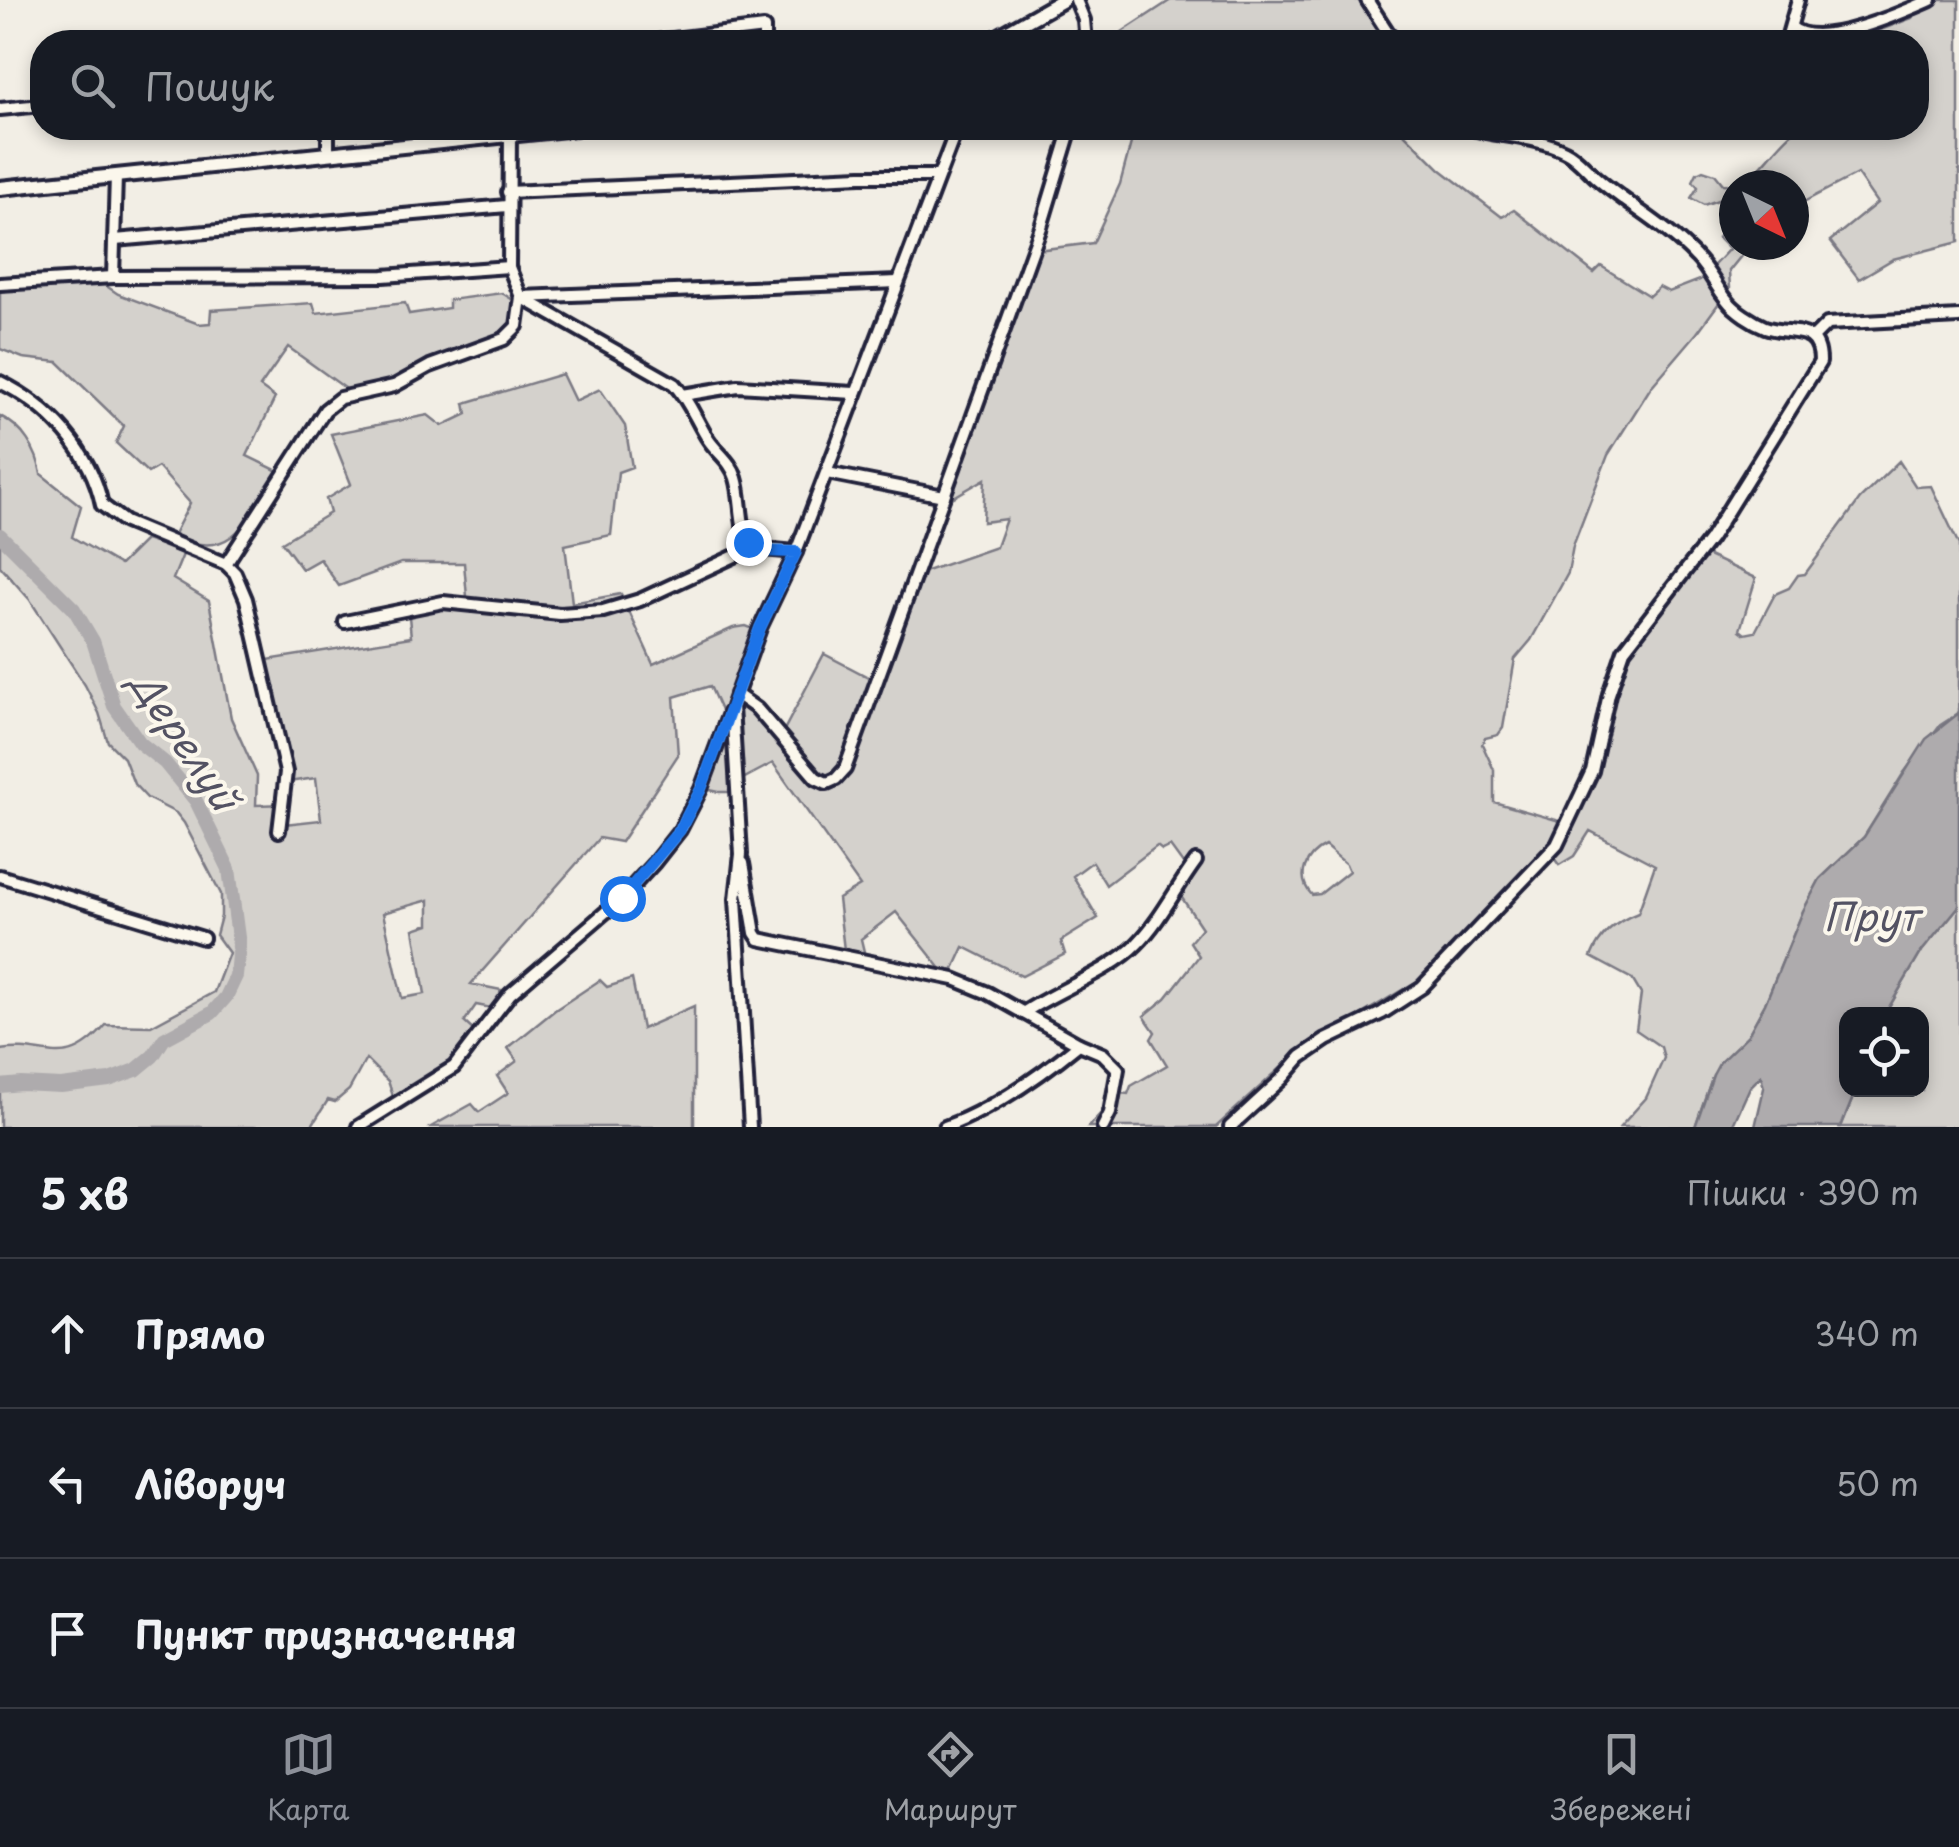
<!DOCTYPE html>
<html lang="uk">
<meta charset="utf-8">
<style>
:root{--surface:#171b24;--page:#242831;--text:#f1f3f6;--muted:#9ea1a6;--line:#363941;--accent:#8c9099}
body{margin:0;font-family:"Playpen Sans",sans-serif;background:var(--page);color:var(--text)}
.controls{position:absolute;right:30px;bottom:30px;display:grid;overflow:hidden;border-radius:20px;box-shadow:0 5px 15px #0003}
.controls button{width:90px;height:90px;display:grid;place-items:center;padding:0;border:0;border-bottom:2px solid var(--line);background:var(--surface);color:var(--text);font:50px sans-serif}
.compass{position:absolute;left:1719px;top:170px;width:90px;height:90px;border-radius:50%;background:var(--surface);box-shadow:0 5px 15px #0003;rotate:137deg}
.stop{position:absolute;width:30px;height:30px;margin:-22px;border:8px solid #1a73e8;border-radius:50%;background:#fff}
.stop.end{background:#1a73e8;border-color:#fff;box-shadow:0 2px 10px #0008}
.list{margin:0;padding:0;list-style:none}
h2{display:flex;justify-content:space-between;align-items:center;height:130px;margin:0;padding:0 40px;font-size:42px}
h2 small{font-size:32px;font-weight:400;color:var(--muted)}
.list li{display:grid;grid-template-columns:65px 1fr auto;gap:30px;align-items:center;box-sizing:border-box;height:150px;padding:0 40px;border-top:2px solid var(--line)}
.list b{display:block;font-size:38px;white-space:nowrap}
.list em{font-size:32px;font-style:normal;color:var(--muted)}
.icon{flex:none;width:55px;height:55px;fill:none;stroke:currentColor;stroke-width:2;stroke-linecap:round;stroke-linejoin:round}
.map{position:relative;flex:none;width:1959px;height:1127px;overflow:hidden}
.search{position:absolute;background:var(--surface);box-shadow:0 5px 15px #0003;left:30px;right:30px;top:30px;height:110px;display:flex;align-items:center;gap:25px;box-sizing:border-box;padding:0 35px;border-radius:40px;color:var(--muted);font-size:38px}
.sheet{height:580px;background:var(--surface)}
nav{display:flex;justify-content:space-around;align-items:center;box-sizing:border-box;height:140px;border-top:2px solid var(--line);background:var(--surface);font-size:28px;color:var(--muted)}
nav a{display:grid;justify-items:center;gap:5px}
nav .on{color:var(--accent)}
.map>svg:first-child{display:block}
.green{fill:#d4d1cc;stroke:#7b7a84;stroke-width:2.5;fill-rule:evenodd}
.water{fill:#aeabad;stroke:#76747f;stroke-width:2.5}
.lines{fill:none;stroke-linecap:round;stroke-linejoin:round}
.river{stroke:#aeabad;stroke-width:14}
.minor-casing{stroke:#22223b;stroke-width:18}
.major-casing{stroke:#22223b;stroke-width:20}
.minor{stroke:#fbf7ec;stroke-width:10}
.major{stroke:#fbf7ec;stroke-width:12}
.route{stroke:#1a73e8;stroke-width:12}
.labels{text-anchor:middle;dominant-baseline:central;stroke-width:8;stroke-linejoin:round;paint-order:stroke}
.water-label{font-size:38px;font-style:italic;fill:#535263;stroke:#fbf7ec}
</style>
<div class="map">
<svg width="1959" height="1127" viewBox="0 0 1959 1127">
<rect width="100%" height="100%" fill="#f2eee5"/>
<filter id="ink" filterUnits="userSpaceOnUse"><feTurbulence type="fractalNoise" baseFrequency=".01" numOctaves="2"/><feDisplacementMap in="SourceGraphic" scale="20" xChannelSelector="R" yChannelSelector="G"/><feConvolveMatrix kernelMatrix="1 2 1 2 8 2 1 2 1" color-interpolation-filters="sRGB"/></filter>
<g filter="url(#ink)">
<g class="green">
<path d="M1171 0H1376L1401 38 1395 42H1125L1122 32Z"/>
<path d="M1937 0H1959V242L1893 259 1859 279 1830 241 1877 203 1857 174 1794 207V185H1736C1760 176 1776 143 1798 128H1916V42H1849L1912 18 1916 10Z"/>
<path d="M1135 128H1399L1440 169 1502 217 1514 210 1594 273 1601 266 1649 296 1659 287 1669 292 1700 280 1729 249 1718 238 1726 224 1725 205 1718 200 1704 205 1691 198 1698 187 1693 181 1697 173 1703 170 1715 174 1723 184 1734 185V245H1750L1729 271 1730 288 1697 333 1651 387 1608 455 1573 546 1568 573 1531 640 1515 659 1503 728 1498 735 1485 738 1482 744 1494 770V802L1563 822 1587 770 1621 654 1698 551 1756 578 1740 630 1745 634 1755 632 1775 594 1789 588 1798 575 1805 574 1860 499 1899 461 1916 487 1931 486 1959 545V713L1939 726 1903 774 1864 837 1820 879 1803 911 1765 1004 1748 1035 1713 1075 1695 1127H1620L1646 1098 1664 1058 1661 1047 1636 1030 1641 994 1632 979 1591 957C1600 934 1617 921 1638 913L1655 865 1590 831 1574 856 1559 865 1549 851 1422 978 1297 1053 1216 1127H1088L1101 1113 1110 1092 1128 1094 1131 1086 1167 1065 1151 1039 1155 1032 1144 1016 1166 998 1199 956 1190 942 1202 928 1174 886 1186 868 1170 846 1162 850 1157 846 1106 885 1092 862 1073 876 1098 918 1061 941 1065 954 1022 976 964 947 952 973 942 970 896 912 861 939 865 956 844 950 838 899 860 886 773 763 741 780 742 792H719L696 787 722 713 710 686 674 697 678 755 621 842 599 838 471 984 501 990 499 999 491 1008 476 1005 464 1022 483 1039C452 1075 443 1089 394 1099L388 1081 366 1059 349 1090 335 1102 328 1100 311 1127H0V1050C47 1042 64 1074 106 1025L151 1026 214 992 229 953 216 935 221 916V894L184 823 176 813 147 798 134 784 124 758 108 742 99 713 85 685 30 600 0 566V416C23 427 37 450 41 474L81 506 72 537 120 565 145 540 184 552 173 579 209 601 231 718 257 776 256 805 287 804 284 824 321 820 316 778 281 783 282 769 255 662 411 637 408 606 467 597 464 563H401L339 586 320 559 302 569 282 542 330 513 326 499 351 484 331 434 428 415 442 426 467 414 465 403 562 374 575 401 600 389 625 426 632 467 618 472 611 535 565 545 572 603 621 594 653 664 733 628 746 626 766 634 741 696 783 732 824 654 874 680 915 575 996 547 1006 519 983 522 985 479 940 505 1029 251 1093 243 1120 184ZM1325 846 1346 864 1349 871 1320 894 1312 895C1295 877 1306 855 1325 846ZM429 900V924L414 929 425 994 402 998 383 913Z"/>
<path d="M99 281 118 294 199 324 210 323 211 310 313 303 316 313 405 303 409 314 449 308V300L502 293 524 307 523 322C470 354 417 385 356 396L288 347 260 387 275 398 247 456 278 471C252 513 232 568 174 534L190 503 158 467 148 473 116 443 124 426 58 362 23 358 0 349V286Z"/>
<path d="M1959 906V1127H1841L1856 1090H1922V1014H1885L1922 951Z"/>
<path d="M632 979 642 1029 694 1006V1127H431L472 1104 479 1112 508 1093 497 1076 517 1061 508 1048 555 1010 600 980 607 987Z"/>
</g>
<path class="water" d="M1959 713V906L1922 951 1885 1014H1846V1090H1856L1841 1127H1755L1764 1088 1761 1076 1750 1087 1732 1127H1695L1713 1075 1720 1062 1748 1035 1765 1004 1803 911 1820 879 1864 837 1926 739Z"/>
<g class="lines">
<path class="river" d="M0 535 74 609 93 641 114 706 140 743 165 763 196 801 229 869 239 945 236 976 226 997 212 1013 164 1039 153 1056 136 1070 109 1080 61 1086 21 1084 0 1086"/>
<defs>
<g id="minor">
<path d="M1076 0 1084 20 1086 42"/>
<path d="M1367 0 1394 42"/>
<path d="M1791 27C1817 51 1901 13 1931 0"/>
<path d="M649 42 764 28V42"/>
<path d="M1786 42 1798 0"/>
<path d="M0 109 42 105"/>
<path d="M328 128V153"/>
<path d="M510 135 509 267 521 297 674 384C689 400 696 420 708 439 717 453 731 461 736 478 743 501 738 526 752 548L796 552"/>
<path d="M508 192 861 176H936"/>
<path d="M115 240 507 206"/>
<path d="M113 277 116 176"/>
<path d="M0 284 113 277 383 276 509 267"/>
<path d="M1813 338 1827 324 1959 317"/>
<path d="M0 382C49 406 91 451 102 505L125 522 226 564 235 573 246 599 286 772 279 831"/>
<path d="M683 395 738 386 854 393"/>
<path d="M827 473 944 496 1041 227 1071 128"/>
<path d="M226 564 325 410 340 398 394 386 430 366 504 339 517 326 521 297 898 282"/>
<path d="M345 622 443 602 560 614 603 611 640 600 752 548"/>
<path d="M736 694 757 709 816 778 827 783 836 779 845 769 944 496"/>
<path d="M743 863 755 933 759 939 954 979 988 993 1079 1044"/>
<path d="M0 876 203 938"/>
<path d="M1023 1013C1056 991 1112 970 1137 944 1160 921 1176 888 1196 861"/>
<path d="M358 1127 454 1067 510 994 622 898 654 863 680 830 701 789 729 713"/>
<path d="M750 1127 736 899 741 854 732 707 760 628 796 552 957 128"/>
<path d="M945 1127C993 1109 1040 1076 1079 1044L1103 1054 1118 1069 1110 1113 1103 1127"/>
<path d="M1230 1127 1282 1079 1301 1057 1326 1040 1382 1013 1422 987 1557 845 1592 771 1609 694 1624 650 1710 539 1820 362C1820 323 1791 336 1765 327 1753 322 1735 311 1727 300 1716 287 1709 270 1696 257 1668 227 1631 207 1600 181 1588 172 1578 157 1565 151 1535 136 1501 137 1469 128"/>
</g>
<g id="major">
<path d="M989 42 1063 0"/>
<path d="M0 188 576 128"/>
</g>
</defs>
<use href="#minor" class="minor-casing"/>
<use href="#major" class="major-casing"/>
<use href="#minor" class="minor"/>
<use href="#major" class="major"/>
</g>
</g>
<g class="lines" filter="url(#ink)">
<path class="route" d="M622 898 680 830 701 789 760 628 796 552 757 551 748 542"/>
</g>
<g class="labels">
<g class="water-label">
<text transform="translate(186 740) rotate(56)">Дерелуй</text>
<text x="1871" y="915">Прут</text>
</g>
</g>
</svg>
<div class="controls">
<button><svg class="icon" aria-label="locate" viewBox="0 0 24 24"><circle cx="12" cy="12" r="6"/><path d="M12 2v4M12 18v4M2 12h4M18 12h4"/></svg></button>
</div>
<svg class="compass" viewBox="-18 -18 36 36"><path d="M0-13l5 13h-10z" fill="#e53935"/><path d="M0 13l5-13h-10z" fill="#9ea1a6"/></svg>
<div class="stop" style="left:622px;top:898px"></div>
<div class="stop end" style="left:748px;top:542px"></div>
<div class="search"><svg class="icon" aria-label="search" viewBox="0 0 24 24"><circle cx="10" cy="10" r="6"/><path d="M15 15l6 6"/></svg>Пошук</div>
</div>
<section class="sheet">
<h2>5 хв<small>Пішки · 390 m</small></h2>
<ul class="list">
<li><svg class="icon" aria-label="ahead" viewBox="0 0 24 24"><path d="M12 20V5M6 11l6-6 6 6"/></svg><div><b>Прямо</b></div><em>340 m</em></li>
<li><svg class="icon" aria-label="left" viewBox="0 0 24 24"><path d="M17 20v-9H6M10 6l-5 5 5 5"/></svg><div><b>Ліворуч</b></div><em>50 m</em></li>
<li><svg class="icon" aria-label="arrive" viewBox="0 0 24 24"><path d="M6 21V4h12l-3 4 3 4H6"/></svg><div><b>Пункт призначення</b></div></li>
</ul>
</section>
<nav>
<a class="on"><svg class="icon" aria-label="map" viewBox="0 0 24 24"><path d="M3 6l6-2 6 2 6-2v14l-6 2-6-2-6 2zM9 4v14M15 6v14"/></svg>Карта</a>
<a><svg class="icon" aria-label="directions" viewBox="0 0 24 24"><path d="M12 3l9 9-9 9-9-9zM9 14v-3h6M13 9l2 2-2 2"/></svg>Маршрут</a>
<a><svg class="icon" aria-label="saved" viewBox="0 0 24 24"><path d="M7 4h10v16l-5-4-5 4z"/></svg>Збережені</a>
</nav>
